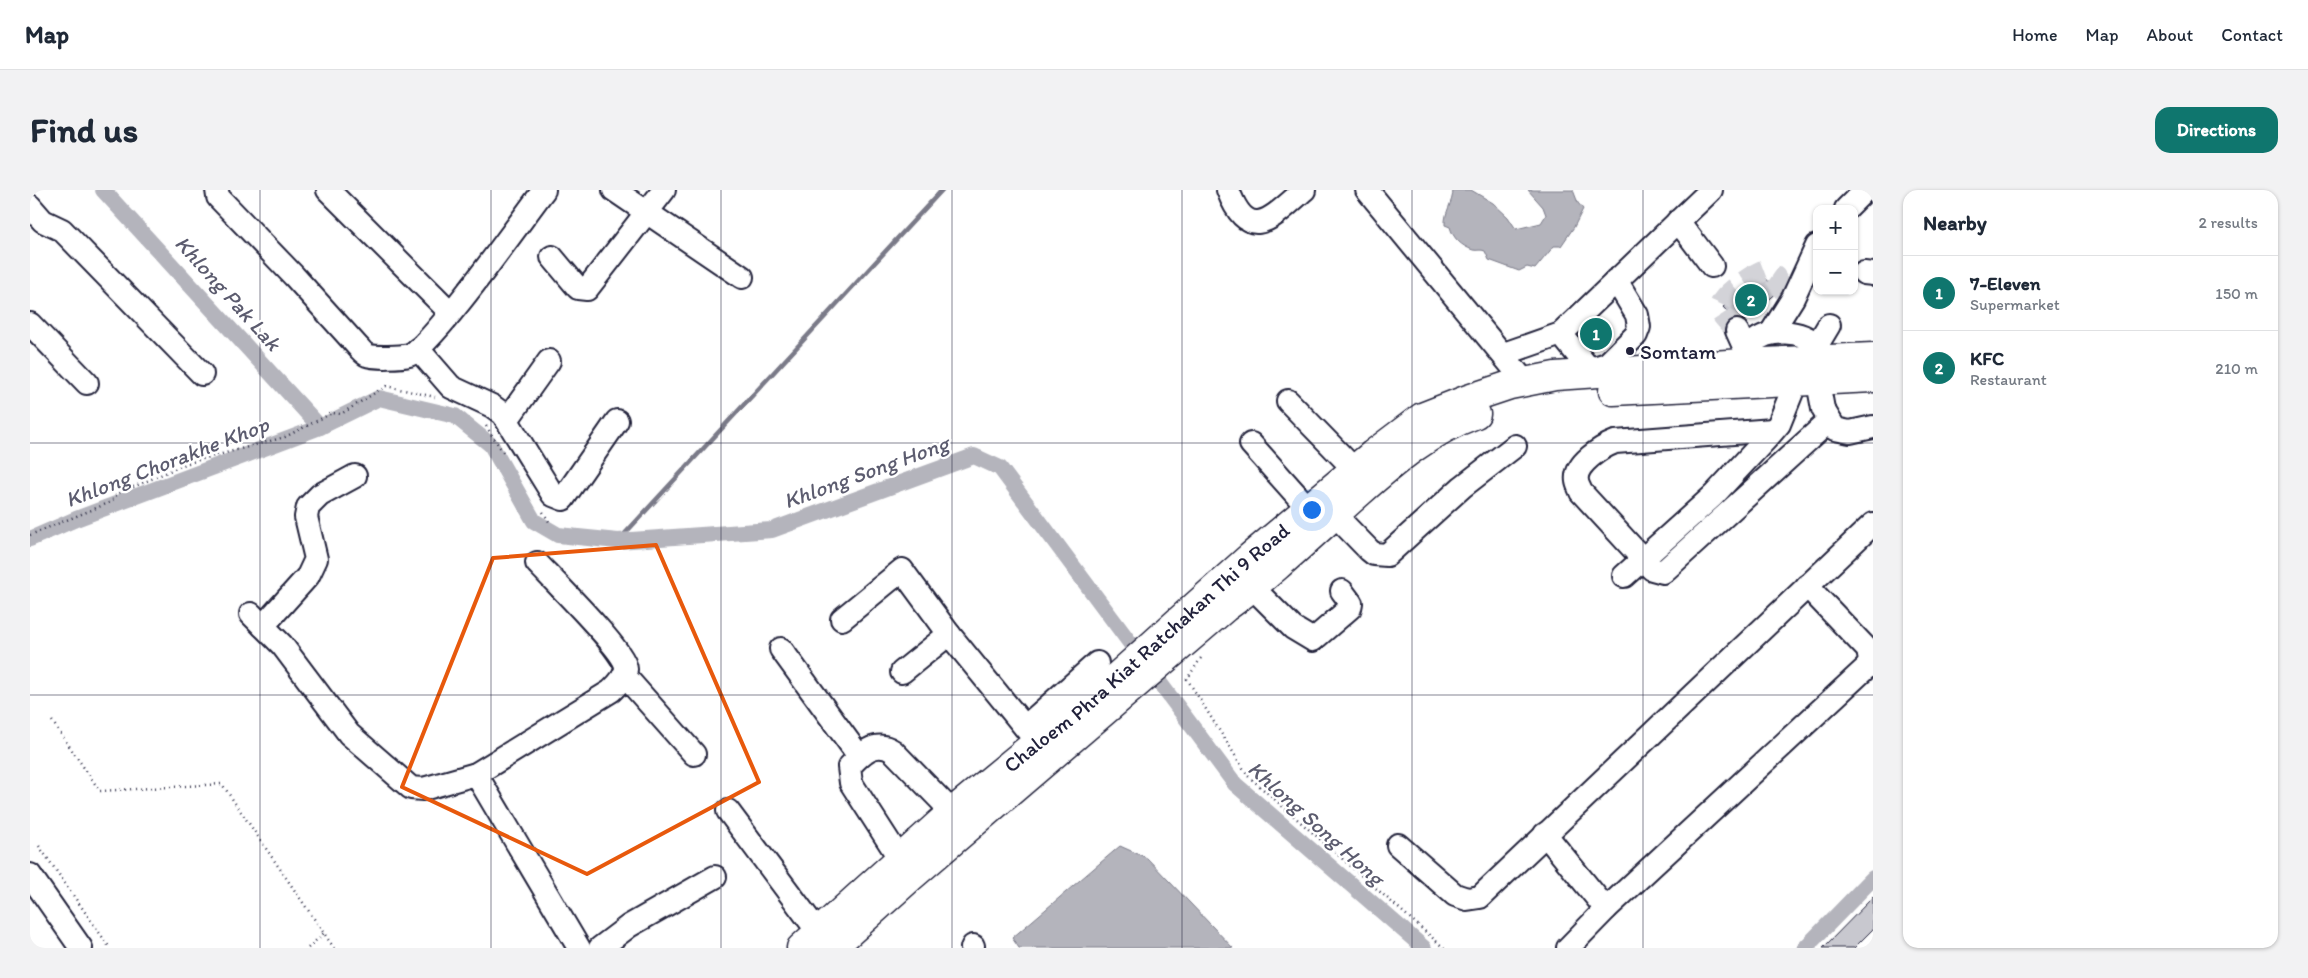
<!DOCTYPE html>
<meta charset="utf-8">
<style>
:root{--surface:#fff;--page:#f2f2f3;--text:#1f2937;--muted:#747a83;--line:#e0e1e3;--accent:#0f766e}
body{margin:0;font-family:Itim,sans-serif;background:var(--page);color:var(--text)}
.controls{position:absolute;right:15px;top:15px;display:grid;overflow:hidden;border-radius:10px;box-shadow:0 1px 4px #0004}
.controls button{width:45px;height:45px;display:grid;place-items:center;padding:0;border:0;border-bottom:1px solid var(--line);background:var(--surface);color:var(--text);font:25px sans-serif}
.you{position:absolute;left:1281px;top:319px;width:18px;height:18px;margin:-12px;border:4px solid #fff;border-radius:50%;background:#1a73e8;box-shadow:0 0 0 8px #1a73e833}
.badge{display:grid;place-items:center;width:32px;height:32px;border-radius:50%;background:var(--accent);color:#fff;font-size:16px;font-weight:700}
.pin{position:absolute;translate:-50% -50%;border:2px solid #fff;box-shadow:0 1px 5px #0006}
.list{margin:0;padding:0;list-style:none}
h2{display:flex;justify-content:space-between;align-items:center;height:65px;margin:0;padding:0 20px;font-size:21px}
h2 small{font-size:16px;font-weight:400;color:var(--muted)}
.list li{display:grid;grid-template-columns:32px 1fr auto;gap:15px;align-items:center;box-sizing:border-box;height:75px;padding:0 20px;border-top:1px solid var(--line)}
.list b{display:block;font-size:19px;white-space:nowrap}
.list p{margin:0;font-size:16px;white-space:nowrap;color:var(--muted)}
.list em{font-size:16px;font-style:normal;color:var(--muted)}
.map{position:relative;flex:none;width:1843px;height:758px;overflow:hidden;border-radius:15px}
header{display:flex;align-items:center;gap:30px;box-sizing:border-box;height:70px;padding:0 25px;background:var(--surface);border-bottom:1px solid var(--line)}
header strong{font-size:24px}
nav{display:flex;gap:28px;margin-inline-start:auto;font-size:18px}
.intro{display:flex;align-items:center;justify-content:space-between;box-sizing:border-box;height:120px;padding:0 30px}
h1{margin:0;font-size:35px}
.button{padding:12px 22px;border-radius:15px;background:var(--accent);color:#fff;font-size:18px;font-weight:700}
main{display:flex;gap:30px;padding:0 30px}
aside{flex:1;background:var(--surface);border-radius:15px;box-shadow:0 1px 4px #0004}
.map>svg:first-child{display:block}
.water{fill:#b4b4bc;stroke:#7a7a88}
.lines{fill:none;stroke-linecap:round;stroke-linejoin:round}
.stream{stroke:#7a7a88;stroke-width:4.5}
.canal{stroke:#b4b4bc;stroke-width:16}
.building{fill:#c8c8cf;stroke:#22223b}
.minor-tunnel{stroke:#d3d3d8;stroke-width:22;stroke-dasharray:22 11;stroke-linecap:butt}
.minor-casing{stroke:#22223b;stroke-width:26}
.major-casing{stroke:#22223b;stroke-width:31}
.path{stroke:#22223b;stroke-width:2.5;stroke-dasharray:1 4;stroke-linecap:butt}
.minor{stroke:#fff;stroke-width:22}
.major{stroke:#fff;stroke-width:28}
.marked{fill:none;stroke:#e8590c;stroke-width:4;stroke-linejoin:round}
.grid{fill:none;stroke:#22223b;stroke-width:1;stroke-opacity:0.55}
.poi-dot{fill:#22223b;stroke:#fff;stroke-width:2}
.labels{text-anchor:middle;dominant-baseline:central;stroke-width:4.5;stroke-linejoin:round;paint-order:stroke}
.poi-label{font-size:21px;fill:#22223b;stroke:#fff;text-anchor:start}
.street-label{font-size:21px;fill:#22223b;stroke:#fff}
.water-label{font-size:22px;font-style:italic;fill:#5c5c6f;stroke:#fff}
</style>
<header>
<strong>Map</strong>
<nav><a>Home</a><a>Map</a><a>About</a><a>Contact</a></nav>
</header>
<div class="intro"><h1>Find us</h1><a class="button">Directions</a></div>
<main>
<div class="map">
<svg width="1843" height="758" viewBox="0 0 1843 758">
<rect width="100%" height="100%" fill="#fff"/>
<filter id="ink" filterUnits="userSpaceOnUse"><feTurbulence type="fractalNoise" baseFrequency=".02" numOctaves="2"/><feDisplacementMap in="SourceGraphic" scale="10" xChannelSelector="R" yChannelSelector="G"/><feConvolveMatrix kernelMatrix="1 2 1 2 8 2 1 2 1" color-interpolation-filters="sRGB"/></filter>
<g filter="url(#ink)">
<g class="water">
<path d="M1423 0H1441L1463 13 1478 27 1486 39 1511 33 1516 25 1513 17 1498 0H1543L1548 13 1553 19 1544 37 1531 56H1524L1505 79 1497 77 1489 81 1459 70 1455 61C1451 59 1447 61 1443 60 1431 56 1423 48 1420 37L1415 35C1414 22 1423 13 1423 0Z"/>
<path d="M1090 656 1117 668 1203 758H989L982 748Z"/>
</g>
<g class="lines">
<path class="stream" d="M588 351 912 0"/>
<g class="canal">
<path d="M73 0 290 237"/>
<path d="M0 349 46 329 290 237 349 208 425 226 461 255 504 331 528 345 588 351 742 340 944 266 970 278 1205 594 1394 758"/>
<path d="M1775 758 1843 688"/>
</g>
</g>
<g class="building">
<path d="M1732 84 1748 102 1715 130 1704 129 1693 117Z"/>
<path d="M1843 707V739L1824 758H1793Z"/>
</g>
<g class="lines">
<path class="minor-tunnel" d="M1707 141C1702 135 1691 126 1690 119 1688 107 1725 83 1735 80L1745 87 1755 102"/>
<defs>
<g id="minor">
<path d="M187 0 188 7 264 86 329 158C331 160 334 164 337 165 344 168 372 167 379 165 401 158 494 26 514 0"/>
<path d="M298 0 420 122"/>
<path d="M584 0 712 87"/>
<path d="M1198 0C1219 56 1243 27 1274 0"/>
<path d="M1337 0 1495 192"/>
<path d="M0 16 13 31 32 40 172 184"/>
<path d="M1816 19 1835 0"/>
<path d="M1648 31 1682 76"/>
<path d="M522 67 548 98 557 99 634 0"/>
<path d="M1834 83 1843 84"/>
<path d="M0 134 57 193"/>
<path d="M1707 141 1716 161"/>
<path d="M1741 143 1763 108 1787 56"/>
<path d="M1531 144 1556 175 1564 178 1577 174 1606 145 1609 137 1607 125 1586 90"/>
<path d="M1787 155 1799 135"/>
<path d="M388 159 421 197 462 216 473 224 523 305 533 309 587 231"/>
<path d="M1474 164 1531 144 1681 0"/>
<path d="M1712 173C1715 166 1717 158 1723 153 1738 138 1773 139 1787 156 1790 160 1792 165 1794 170"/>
<path d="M1788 192 1793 219 1805 239 1820 242 1843 237"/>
<path d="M1258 211 1325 280"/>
<path d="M477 230 519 171"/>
<path d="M1743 240 1585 252C1572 257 1544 274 1547 291 1547 294 1550 299 1551 302L1622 379 1633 382 1799 231"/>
<path d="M1221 254 1279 319"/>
<path d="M1304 324 1339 360 1344 364 1357 365 1432 297 1485 256"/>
<path d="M1594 386 1683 306 1737 248 1749 234 1766 192"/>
<path d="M1223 398 1263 438 1283 450 1320 418 1321 413 1312 401"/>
<path d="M221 424 252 455 319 544 381 598 393 599 446 584 581 501C587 495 595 488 596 479 597 463 521 388 507 373"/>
<path d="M812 429 872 380 919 444 1007 552"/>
<path d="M233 436 278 386 286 369 276 327 278 317 290 305 325 286"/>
<path d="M751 459 829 566"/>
<path d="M872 482 919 444"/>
<path d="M594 485 664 564"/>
<path d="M995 537 1067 473"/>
<path d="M446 584 549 758"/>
<path d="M698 621 789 743"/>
<path d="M1515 644 1576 719"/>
<path d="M1368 655 1425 705 1437 709 1450 707 1843 334"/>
<path d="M879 683 821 593 819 577C831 564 845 549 863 561L934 634"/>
<path d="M0 685 51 758"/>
<path d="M570 758 599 736 685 687"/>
<path d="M942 758 943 756"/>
<path d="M1538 758 1576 719 1837 477 1840 471 1838 460 1777 396"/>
</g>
<g id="major">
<path d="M1583 201 1843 188"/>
<path id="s1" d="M771 758 922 622 1007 552 1046 523 1220 367 1343 264 1392 227 1438 209 1480 195 1525 186 1712 173 1843 167"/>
<path d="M802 758 882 686 1195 418C1243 383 1285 342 1329 303 1365 271 1400 241 1446 224"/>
</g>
</defs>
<use href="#minor" class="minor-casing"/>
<use href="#major" class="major-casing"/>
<g class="path">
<path d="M456 236 475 265"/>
<path d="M513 322 520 333"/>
<path d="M0 345 81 312 87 304 158 273 255 247 302 223 311 224 356 196 405 207"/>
<path d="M1171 468 1157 489 1218 586 1414 758"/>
<path d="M22 531 70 601 192 594 304 758"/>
<path d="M9 656 80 758"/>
<path d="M278 758 294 743"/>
</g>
<use href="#minor" class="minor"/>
<use href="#major" class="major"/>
</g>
</g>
<path class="marked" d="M626 355 729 592 557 684 372 597 463 368Z"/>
<path class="grid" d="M230 0V758M461 0V758M691 0V758M922 0V758M1152 0V758M1382 0V758M1613 0V758M0 253H1843M0 505H1843"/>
<circle class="poi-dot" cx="1600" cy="161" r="5"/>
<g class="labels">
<g class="poi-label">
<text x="1610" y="161">Somtam</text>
</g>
<g class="street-label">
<text stroke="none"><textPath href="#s1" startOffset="458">Chaloem Phra Kiat Ratchakan Thi 9 Road</textPath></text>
</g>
<g class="water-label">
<text transform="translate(198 103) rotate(48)">Khlong Pak Lak</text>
<text transform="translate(137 272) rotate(-21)">Khlong Chorakhe Khop</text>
<text transform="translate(836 282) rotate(-20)">Khlong Song Hong</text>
<text transform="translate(1286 633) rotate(42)">Khlong Song Hong</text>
</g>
</g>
</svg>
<div class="controls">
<button>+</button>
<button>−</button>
</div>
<div class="you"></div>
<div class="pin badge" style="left:1566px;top:144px">1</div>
<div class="pin badge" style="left:1721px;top:110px">2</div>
</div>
<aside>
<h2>Nearby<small>2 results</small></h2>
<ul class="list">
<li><span class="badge">1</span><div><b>7-Eleven</b><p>Supermarket</p></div><em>150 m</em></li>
<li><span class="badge">2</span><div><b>KFC</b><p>Restaurant</p></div><em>210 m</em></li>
</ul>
</aside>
</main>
